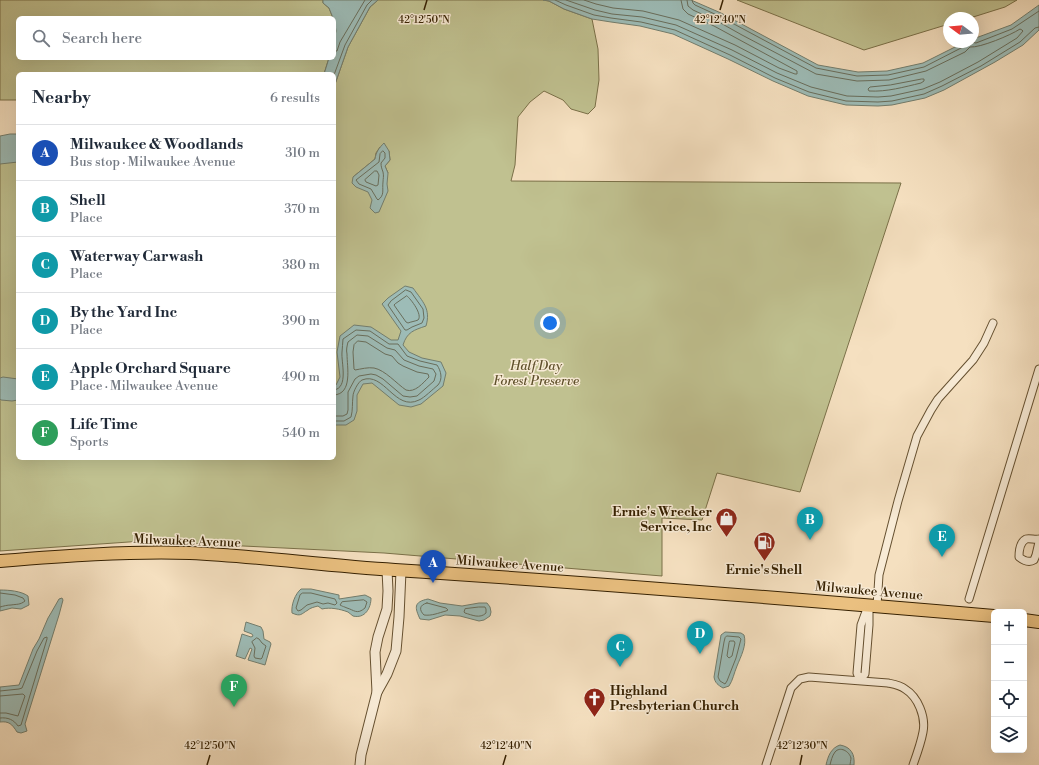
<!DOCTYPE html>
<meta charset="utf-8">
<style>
:root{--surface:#fff;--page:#f6f6f7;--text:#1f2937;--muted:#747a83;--line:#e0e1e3;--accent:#d93025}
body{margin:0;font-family:"Libre Bodoni",serif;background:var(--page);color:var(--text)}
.controls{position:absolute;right:12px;bottom:12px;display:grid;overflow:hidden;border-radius:6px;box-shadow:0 4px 16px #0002}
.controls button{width:36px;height:36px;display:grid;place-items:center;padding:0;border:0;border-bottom:1px solid var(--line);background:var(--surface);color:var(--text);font:20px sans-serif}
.compass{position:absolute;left:943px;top:12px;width:36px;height:36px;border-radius:50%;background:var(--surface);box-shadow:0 4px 16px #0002;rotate:286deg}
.you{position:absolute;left:550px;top:323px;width:14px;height:14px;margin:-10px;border:3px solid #fff;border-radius:50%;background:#1a73e8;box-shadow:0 0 0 6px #1a73e833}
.badge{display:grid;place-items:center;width:26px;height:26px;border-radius:50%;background:var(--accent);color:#fff;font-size:13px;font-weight:700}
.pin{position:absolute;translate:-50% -33px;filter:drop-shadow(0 1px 2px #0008)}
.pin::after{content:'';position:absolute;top:21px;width:14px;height:12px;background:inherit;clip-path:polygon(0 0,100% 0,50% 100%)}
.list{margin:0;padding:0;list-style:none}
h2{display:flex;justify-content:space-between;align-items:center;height:52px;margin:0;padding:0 16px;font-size:17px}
h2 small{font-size:13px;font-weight:400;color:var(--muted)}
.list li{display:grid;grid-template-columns:26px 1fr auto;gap:12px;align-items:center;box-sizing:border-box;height:56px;padding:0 16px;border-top:1px solid var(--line)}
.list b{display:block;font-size:15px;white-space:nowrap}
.list p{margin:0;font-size:13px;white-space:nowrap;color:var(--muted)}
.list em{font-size:13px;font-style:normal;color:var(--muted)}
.icon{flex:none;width:22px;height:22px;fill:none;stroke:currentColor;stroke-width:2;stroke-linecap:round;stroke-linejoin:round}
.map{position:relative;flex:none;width:1039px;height:765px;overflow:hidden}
.search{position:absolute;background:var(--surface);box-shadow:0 4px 16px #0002;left:16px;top:16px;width:320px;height:44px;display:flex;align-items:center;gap:10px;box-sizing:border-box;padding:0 14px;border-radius:6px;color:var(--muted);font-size:15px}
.panel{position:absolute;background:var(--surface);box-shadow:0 4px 16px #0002;left:16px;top:72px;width:320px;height:388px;border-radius:6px}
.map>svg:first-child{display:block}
.green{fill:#c0c190;stroke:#7a7048;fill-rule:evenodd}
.water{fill:#9dbcb7;stroke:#737e6e}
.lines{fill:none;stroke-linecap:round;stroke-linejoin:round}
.shore{stroke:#696e5c;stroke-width:1}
.minor-casing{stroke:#655030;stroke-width:9}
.tertiary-casing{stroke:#655030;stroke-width:11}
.primary-casing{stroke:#352000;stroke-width:14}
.minor{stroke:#f8ebd6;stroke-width:7}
.tertiary{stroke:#f8ebd6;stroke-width:9}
.primary{stroke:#eac080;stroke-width:12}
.ticks{fill:none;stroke:#352000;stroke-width:1.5}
.labels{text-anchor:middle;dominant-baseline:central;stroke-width:3;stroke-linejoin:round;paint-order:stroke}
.park-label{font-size:13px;font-style:italic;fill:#5f502b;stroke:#f8ebd6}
.poi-label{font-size:13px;font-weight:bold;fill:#352000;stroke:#f8ebd6;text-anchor:end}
.street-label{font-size:13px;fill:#352000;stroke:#f8ebd6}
.ticks-label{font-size:10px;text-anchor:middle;fill:#352000;stroke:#f8ebd6;stroke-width:3;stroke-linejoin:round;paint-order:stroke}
</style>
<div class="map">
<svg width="1039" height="765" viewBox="0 0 1039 765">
<rect width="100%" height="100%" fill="#f5e0c0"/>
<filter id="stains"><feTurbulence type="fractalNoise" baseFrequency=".005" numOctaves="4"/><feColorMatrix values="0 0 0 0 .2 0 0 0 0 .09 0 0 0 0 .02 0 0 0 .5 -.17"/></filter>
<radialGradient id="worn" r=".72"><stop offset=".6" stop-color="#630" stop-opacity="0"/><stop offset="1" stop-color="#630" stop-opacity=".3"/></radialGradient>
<g class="green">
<path d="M0 0H323V3L329 8 333 18H18V58H329L324 74H18V100H0Z"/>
<path d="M378 0H543L549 1 564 9 592 19 598 49 599 80 595 107 588 114 571 109 563 100 544 91 530 102 518 117 515 165 511 181 901 183 800 492 717 473 702 520 662 518V576L384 553 143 541 0 551V156L18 154V458H334V87L348 47 370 7ZM380 147 389 151 390 160 385 166 388 173 353 177 375 159 376 153Z"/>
<path d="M737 0H1017L1005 7 970 18H949V24L864 50Z"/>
</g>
<g class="water">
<path d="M323 0H378L370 7 348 47 334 87V74H324L329 58H334V40L336 31 334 18H333L329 8 323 3Z"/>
<path d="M543 0H691L721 13 818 65 858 72 887 71 923 63 959 45 966 42H973V39L1011 25 1039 5V30L1023 45 995 62 944 90 925 98 892 105 878 106 846 105 808 96 773 81 728 59 673 34 640 26 611 22 592 19 564 9 549 1Z"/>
<path d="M10 134H18V162L0 164V136Z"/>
<path d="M384 143 389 151 390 160 385 166 388 173 387 184 388 191 379 212 375 213 370 208 372 200 368 192 356 187 352 183 353 177 375 159C376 152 379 148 384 143Z"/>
<path d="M405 286 413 288C423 302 431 309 426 326 414 330 407 332 403 345L409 352 422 358 441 362 446 373 443 386 421 404 411 407 399 405 372 383 363 384 357 395V411L354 420 346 425H334V386L336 385 340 377 337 352 340 336 354 325 371 327 391 340H398L401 331 382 304 388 298Z"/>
<path d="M3 377 18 379V400L12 401 1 400 0 399V378Z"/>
<path d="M301 589H311L339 595V599L365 595 371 598C371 608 365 619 353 616 351 615 350 613 348 612 340 609 330 607 322 609L318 606C314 607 310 608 308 610 301 614 301 617 292 613 291 605 295 594 301 589Z"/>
<path d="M0 590C9 590 21 591 28 596L29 605 21 609 12 608 0 611Z"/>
<path d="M62 598 63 600 59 615 25 724 27 731 21 733 17 732C12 724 9 721 0 722V687L19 685 33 649 39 639 48 618 51 613 59 599Z"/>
<path d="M428 599 440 603 462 606 479 603H487L490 607 491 612 490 616 484 620 479 621 460 616 445 615 429 620 420 619C415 608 413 602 428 599Z"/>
<path d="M246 622 261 627 263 631 264 639 270 642 271 644 265 665 248 660 252 649 250 648 245 659 236 656 242 634 251 637 253 636 252 634 244 631Z"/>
<path d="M725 632 741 633 744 635C747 645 741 656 737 666 734 673 733 680 729 686L723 688C718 685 715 683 714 677L721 635Z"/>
<path d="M840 745C851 747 855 754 854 765H826C828 756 831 748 840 745Z"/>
</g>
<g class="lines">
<g class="shore">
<path d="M555 0 566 5 594 15 611 18 641 22 675 30 730 55 775 78 809 92 846 101 878 102 892 101 924 94 942 86 981 66 1020 42 1035 28 1039 27"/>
<path d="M566 0 595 10 612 14 642 17 676 25 732 50 777 73 811 87 847 96 878 97 891 96 923 89 940 82 978 62 1017 38 1023 31 1022 30 1020 29C1011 35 980 48 970 47L965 52 926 71 889 80 857 81 816 74 742 35 717 21 693 10 688 6 687 0"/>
<path d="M584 0 596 4 613 8 643 11 679 20 735 45 779 68 795 74H797V71L714 26 688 14 683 9 681 0"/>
<path d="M692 0 693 3 695 5 719 16 816 68 857 76 888 75 924 67 963 47 965 45V42"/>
<path d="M971 42 976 43 1012 29 1039 11"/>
<path d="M334 51H337L340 42 365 0"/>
<path d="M334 75 345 45 367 5 372 0"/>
<path d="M922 79H924V81L921 83C904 87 887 92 869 91L868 89 870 87 890 85Z"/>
<path d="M383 151 385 153V158L381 163C381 167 382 169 383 172 384 176 383 179 383 182 382 190 385 195 378 200L377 199 371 189 359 184 356 180 379 162 380 154Z"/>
<path d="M375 171H377L379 175 378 185 376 186 366 182 365 180Z"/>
<path d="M406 290 411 292 423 309 424 318 422 323 412 327 407 330H405L388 305 391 301Z"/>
<path d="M407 296C411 299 423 315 418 320 416 321 410 322 408 323L406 322 394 305 395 304Z"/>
<path d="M358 341 366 342 385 354 392 356 398 363 403 366 417 372 428 374 429 377C423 383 415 393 406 390 397 384 385 370 374 368 368 367 361 369 355 370L354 369 353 352 354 345Z"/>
<path d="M334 390C349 388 341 362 342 352 342 348 343 343 343 339L356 330 370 331 389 344H398L407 356 420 361 437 365C441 371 443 379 438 385 433 389 424 398 419 400 395 412 384 371 362 380 358 382 353 392 353 396 352 403 353 410 351 417L344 421H334"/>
<path d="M334 395C353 394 347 367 347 354 346 350 347 346 348 342L357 335 368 336 387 348 395 350 404 360 419 366 433 369 436 374 434 381 417 396 410 397 403 396 383 379 376 375 371 374 359 376 355 379 348 392V410L347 414 343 416H334"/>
<path d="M0 593 15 595 23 598 25 601C20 605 17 604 11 605 7 605 4 606 0 607"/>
<path d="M303 593H311L335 599 337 603 335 605 328 603 323 604 317 602 307 605 301 610 298 611 296 608 300 595Z"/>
<path d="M364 600 367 602 365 608C357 615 354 610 347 608 340 605 346 608 340 605L342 602Z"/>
<path d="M427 603 446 608 448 610 446 611C438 613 432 616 424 615 419 610 419 605 427 603Z"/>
<path d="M479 607H485L486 609V613C480 619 472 615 465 613L464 612 465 609Z"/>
<path d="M727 636 739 637 741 639 736 658 727 681 725 684 720 681 718 677 724 642 725 638Z"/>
<path d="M257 638 259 639 262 643 266 646 262 658 261 659 255 658 254 656 255 648 252 642Z"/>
<path d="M730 641H734L735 643 732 656 729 658 727 656 729 643Z"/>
<path d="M0 691 19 689 22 688 37 651 44 638 47 637V639L21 725 18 726C14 720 8 717 0 718"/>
<path d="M0 696 23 694 25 696 18 716 6 713H0"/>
<path d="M830 765C831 761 832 756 835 752 840 746 849 751 851 758 851 759 850 764 850 765"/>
</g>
<defs>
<g id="minor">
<path d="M1039 539C1035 540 1030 538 1026 539 1020 542 1019 552 1019 557 1024 561 1029 563 1034 560L1036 555 1039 542"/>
<path d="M969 599 1039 369"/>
<path d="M877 606 879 575 898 501 917 436 931 410 938 399 973 360 984 343 993 323"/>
<path d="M860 680 857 673 861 625 868 606"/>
<path d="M860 680 865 674 869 625V610"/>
<path d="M766 765 791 688 800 679 809 677 888 683C893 684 900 685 905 689 918 697 926 717 923 732 921 743 917 754 913 765"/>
</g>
<g id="tertiary">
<path d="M377 692 387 674 396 651 399 617 401 571"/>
<path d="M360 765 361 755 377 692 375 652 378 637 387 609 388 591 387 570"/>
</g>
<g id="primary">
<path d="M0 561C63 556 127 551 190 553 258 556 326 566 395 570 595 583 794 599 994 616"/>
<path d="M1024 620 1039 622"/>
</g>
</defs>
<use href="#minor" class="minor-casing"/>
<use href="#tertiary" class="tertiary-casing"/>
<use href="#primary" class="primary-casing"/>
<use href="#minor" class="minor"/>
<use href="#tertiary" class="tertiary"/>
<use href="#primary" class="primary"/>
</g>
<path class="ticks" d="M424 10 427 0M720 10 723 0M207 765 210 755M503 765 506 755M800 765 802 755"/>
<defs>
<symbol id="shop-pin" viewBox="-11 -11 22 30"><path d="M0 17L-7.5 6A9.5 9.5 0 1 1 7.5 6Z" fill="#8f2418" stroke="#f8ebd6"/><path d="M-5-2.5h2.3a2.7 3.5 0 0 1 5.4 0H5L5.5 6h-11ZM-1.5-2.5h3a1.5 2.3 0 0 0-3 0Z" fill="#fff"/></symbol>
<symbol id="fuel-pin" viewBox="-11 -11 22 30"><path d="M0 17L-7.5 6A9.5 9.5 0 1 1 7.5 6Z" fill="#8f2418" stroke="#f8ebd6"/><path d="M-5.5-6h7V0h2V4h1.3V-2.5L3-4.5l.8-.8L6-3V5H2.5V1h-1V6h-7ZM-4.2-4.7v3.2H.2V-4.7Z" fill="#fff"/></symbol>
<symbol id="church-pin" viewBox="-11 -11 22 30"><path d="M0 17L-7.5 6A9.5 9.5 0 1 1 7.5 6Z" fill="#8f2418" stroke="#f8ebd6"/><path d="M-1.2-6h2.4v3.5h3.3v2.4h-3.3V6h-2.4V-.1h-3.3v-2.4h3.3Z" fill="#fff"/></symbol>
</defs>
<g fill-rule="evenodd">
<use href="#shop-pin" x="714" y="506" width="25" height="34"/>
<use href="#fuel-pin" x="752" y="530" width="25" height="34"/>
<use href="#church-pin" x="582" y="686" width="25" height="34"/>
</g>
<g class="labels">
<g class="park-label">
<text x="536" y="366">Half Day<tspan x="536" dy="15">Forest Preserve</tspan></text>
</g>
<g class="poi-label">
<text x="712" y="512">Ernie's Wrecker<tspan x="712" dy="15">Service, Inc</tspan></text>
<text x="764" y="570" text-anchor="middle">Ernie's Shell</text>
<text x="610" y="691" text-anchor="start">Highland<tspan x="610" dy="15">Presbyterian Church</tspan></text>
</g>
<g class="street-label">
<text transform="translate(187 541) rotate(2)">Milwaukee Avenue</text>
<text transform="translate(510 564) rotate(4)">Milwaukee Avenue</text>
<text transform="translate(869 591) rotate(5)">Milwaukee Avenue</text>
</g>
</g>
<g class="ticks-label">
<text x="424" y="23">42°12'50"N</text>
<text x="720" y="23">42°12'40"N</text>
<text x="210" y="749">42°12'50"N</text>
<text x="506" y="749">42°12'40"N</text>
<text x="802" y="749">42°12'30"N</text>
</g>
<rect width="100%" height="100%" filter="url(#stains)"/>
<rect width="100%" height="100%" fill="url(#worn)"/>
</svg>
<div class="controls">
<button>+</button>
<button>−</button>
<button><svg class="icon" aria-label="locate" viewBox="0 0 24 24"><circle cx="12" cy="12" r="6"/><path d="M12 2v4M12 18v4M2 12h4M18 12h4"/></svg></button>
<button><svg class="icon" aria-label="layers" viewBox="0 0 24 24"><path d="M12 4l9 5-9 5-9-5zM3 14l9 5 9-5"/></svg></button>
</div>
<svg class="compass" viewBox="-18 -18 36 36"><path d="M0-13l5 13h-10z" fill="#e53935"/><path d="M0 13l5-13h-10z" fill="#747a83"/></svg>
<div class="you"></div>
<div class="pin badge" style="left:433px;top:583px;background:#1a4fb4">A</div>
<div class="pin badge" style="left:810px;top:540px;background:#0f9aa8">B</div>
<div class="pin badge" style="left:620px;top:667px;background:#0f9aa8">C</div>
<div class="pin badge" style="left:700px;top:654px;background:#0f9aa8">D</div>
<div class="pin badge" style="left:942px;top:557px;background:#0f9aa8">E</div>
<div class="pin badge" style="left:234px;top:707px;background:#2e9e5b">F</div>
<div class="search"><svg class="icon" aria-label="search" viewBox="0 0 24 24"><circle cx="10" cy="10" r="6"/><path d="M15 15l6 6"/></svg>Search here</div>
<section class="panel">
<h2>Nearby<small>6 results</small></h2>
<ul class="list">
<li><span class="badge" style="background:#1a4fb4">A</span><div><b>Milwaukee &amp; Woodlands</b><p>Bus stop · Milwaukee Avenue</p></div><em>310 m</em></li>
<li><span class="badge" style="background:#0f9aa8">B</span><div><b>Shell</b><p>Place</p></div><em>370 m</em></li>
<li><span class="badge" style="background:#0f9aa8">C</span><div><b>Waterway Carwash</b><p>Place</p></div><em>380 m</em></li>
<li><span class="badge" style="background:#0f9aa8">D</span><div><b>By the Yard Inc</b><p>Place</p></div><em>390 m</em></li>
<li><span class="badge" style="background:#0f9aa8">E</span><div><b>Apple Orchard Square</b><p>Place · Milwaukee Avenue</p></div><em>490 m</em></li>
<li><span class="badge" style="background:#2e9e5b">F</span><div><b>Life Time</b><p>Sports</p></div><em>540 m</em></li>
</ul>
</section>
</div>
